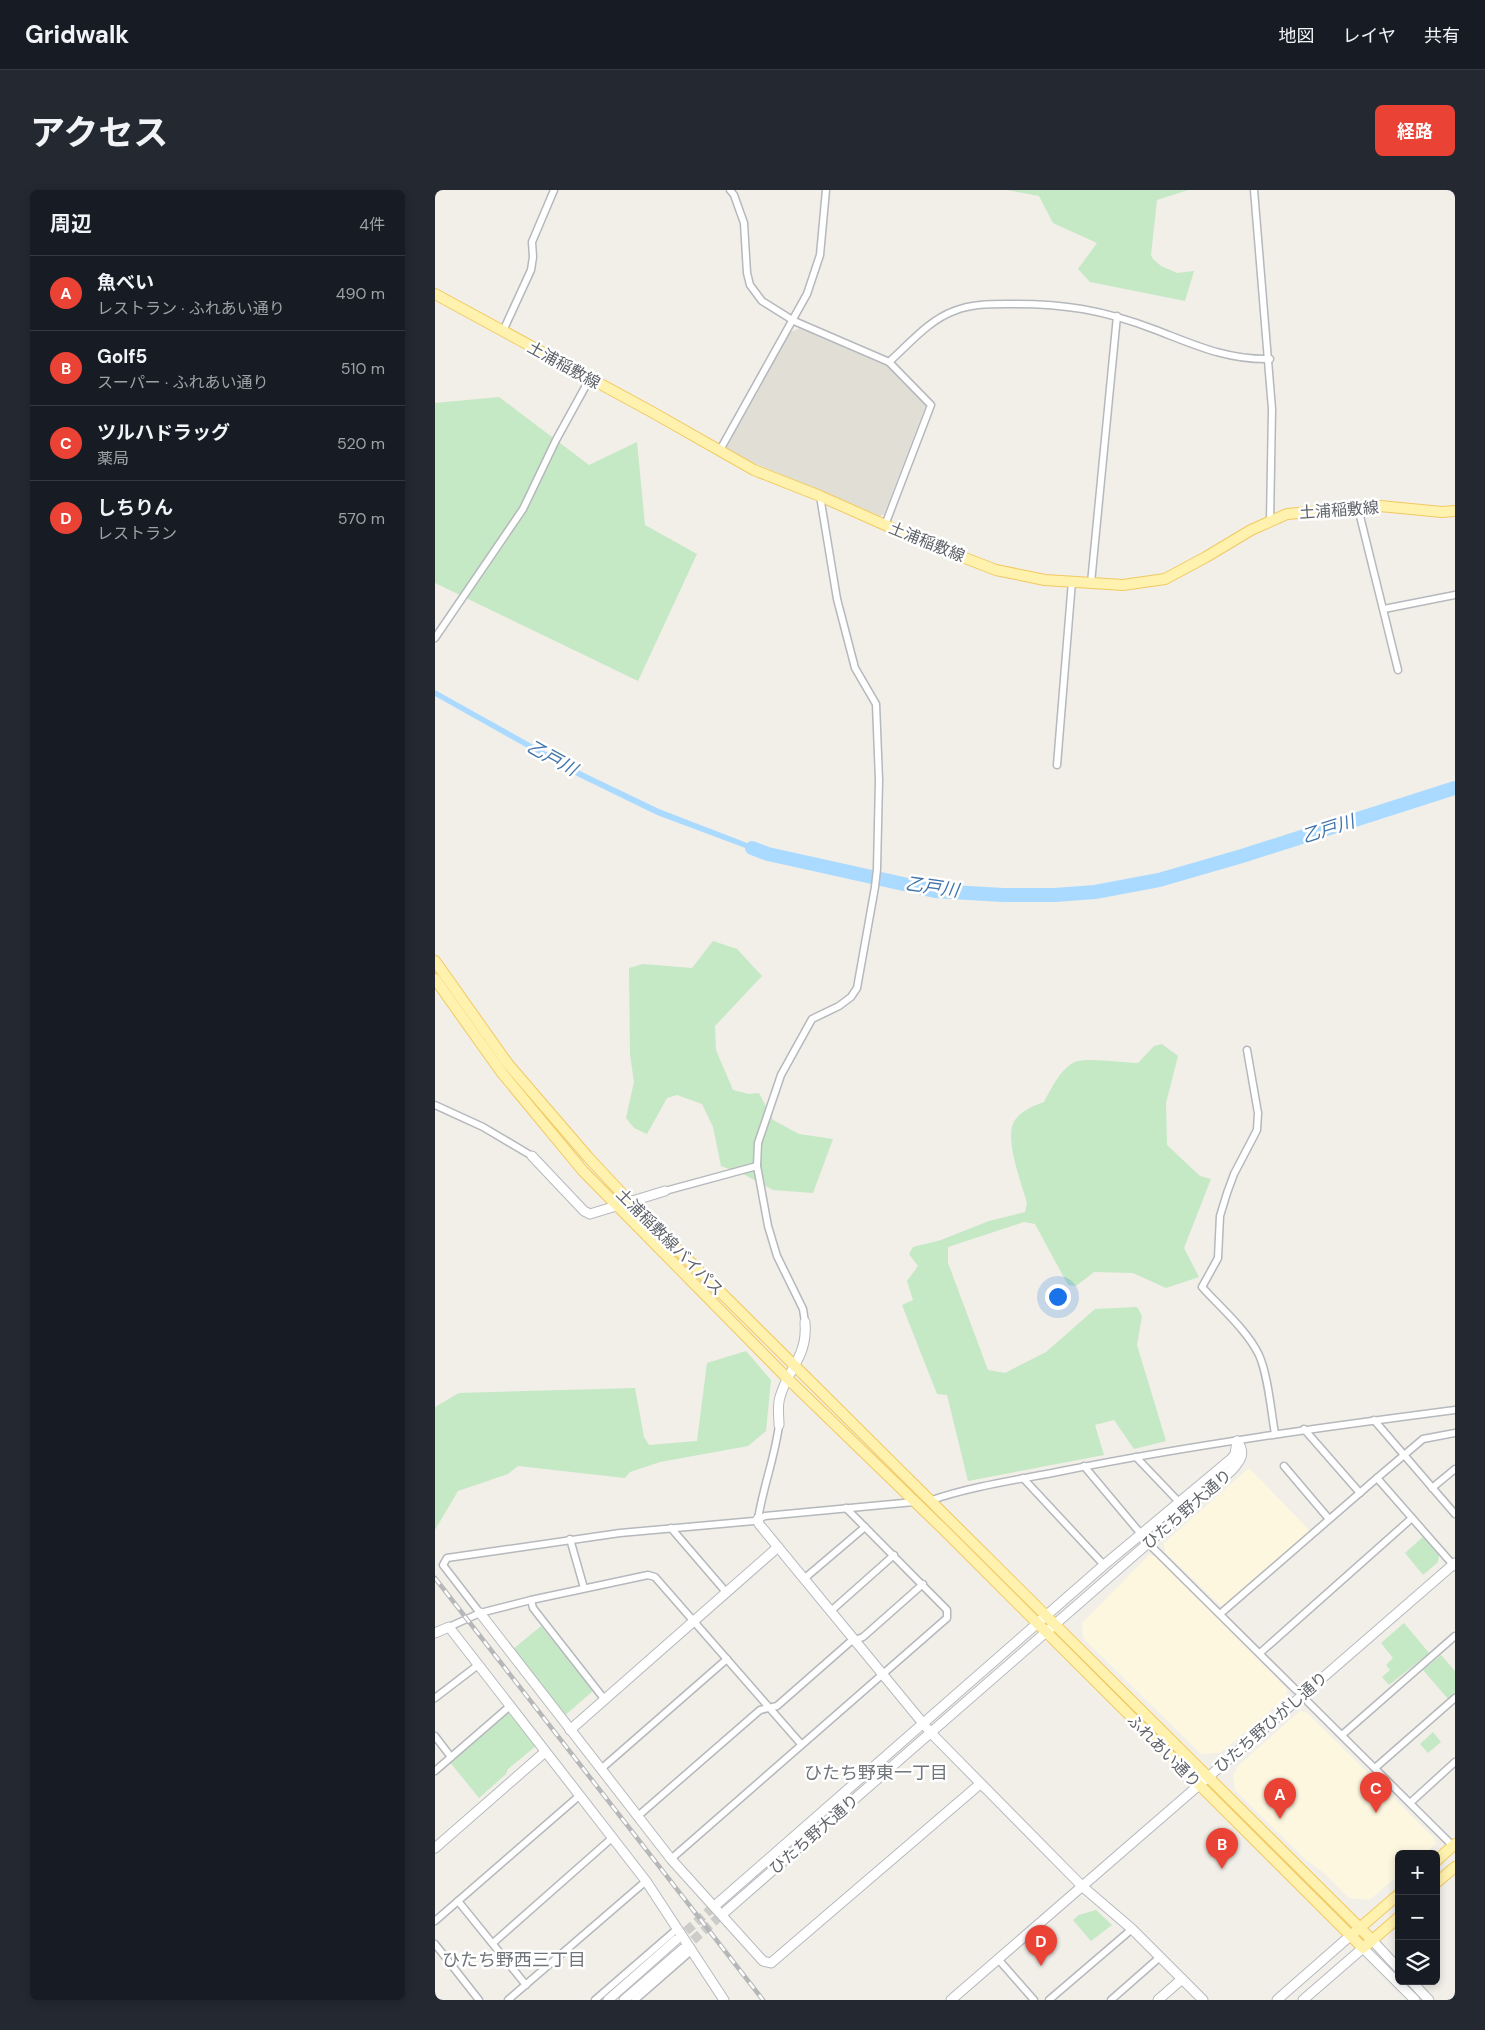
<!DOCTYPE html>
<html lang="ja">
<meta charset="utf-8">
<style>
:root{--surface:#171b24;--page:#242831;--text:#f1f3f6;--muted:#9ea1a6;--line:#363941;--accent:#ea4335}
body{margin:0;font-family:"DM Sans","Noto Sans JP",sans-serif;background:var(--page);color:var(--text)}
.controls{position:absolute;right:15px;bottom:15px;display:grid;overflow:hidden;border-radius:8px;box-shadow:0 2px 8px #0003}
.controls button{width:45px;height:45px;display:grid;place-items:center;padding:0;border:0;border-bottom:1px solid var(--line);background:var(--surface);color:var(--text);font:25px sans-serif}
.you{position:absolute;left:622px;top:1106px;width:18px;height:18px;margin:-12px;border:4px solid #fff;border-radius:50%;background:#1a73e8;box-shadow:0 0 0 8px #1a73e833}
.badge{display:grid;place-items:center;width:32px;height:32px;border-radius:50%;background:var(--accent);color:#fff;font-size:16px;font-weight:700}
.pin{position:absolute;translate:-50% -41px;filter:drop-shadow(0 1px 2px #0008)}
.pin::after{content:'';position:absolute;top:26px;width:18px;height:15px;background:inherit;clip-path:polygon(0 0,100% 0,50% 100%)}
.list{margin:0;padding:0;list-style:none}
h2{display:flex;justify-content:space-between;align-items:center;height:65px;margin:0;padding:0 20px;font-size:21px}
h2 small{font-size:16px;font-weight:400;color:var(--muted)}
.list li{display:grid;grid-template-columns:32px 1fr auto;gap:15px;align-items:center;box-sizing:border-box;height:75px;padding:0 20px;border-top:1px solid var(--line)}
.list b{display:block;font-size:19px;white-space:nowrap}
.list p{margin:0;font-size:16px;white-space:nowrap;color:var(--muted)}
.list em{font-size:16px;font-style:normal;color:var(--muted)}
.icon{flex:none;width:28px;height:28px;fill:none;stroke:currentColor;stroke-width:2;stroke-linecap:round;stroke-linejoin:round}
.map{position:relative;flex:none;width:1020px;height:1810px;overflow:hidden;border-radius:8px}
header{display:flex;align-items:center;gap:30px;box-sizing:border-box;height:70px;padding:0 25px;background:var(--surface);border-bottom:1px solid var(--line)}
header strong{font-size:24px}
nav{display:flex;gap:28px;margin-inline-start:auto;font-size:18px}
.intro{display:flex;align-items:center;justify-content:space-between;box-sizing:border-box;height:120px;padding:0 30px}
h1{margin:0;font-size:35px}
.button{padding:12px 22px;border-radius:8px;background:var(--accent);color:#fff;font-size:18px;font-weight:700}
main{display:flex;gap:30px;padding:0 30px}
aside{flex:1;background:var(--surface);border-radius:8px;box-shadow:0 2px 8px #0003}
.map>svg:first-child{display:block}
.commercial{fill:#fef7e0}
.education{fill:#e1ded6}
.green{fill:#c5e8c5}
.water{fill:#aadaff}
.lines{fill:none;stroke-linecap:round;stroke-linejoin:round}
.river{stroke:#aadaff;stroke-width:14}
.secondary-tunnel{stroke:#ccccc8;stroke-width:9;stroke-dasharray:9 4.5;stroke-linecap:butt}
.street-casing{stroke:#b5b8bc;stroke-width:9}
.secondary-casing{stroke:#b6babf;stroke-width:11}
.primary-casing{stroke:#f2c960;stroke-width:12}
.street{stroke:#fff;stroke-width:6}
.secondary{stroke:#fff;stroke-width:9}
.primary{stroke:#fff2af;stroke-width:10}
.rail-casing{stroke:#b6b7b8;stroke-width:4.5}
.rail{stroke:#fff;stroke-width:2.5;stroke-dasharray:8;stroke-linecap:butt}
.labels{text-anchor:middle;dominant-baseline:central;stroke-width:5;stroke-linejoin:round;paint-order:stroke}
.street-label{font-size:16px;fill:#5f6368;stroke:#fff}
.water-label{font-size:18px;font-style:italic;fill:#4174aa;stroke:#fff}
.neighbourhood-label{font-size:18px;fill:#70757a;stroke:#fff}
</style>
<header>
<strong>Gridwalk</strong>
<nav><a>地図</a><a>レイヤ</a><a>共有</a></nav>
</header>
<div class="intro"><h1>アクセス</h1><a class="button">経路</a></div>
<main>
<aside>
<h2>周辺<small>4件</small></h2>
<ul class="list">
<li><span class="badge">A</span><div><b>魚べい</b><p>レストラン · ふれあい通り</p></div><em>490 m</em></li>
<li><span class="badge">B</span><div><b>Golf5</b><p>スーパー · ふれあい通り</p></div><em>510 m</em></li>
<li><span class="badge">C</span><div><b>ツルハドラッグ</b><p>薬局</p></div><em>520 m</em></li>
<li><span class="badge">D</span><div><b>しちりん</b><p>レストラン</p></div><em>570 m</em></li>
</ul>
</aside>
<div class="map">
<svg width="1020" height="1810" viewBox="0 0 1020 1810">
<rect width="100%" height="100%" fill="#f1efe8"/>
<g class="commercial">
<path d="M814 1278 875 1341 788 1418 730 1362 729 1353Z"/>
<path d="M714 1365 720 1366 763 1408 852 1499 851 1508 785 1563 766 1564 648 1448 647 1433Z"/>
<path d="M865 1521 871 1522 1000 1649 1001 1654 989 1664H964V1685L934 1710 914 1708 889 1683 871 1670 800 1600 798 1586 803 1576Z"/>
</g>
<path class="education" d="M365 138 452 176 491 215 449 324 445 326 319 273 290 258 355 142Z"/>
<g class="green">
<path d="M572 0H753L722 10 716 65 718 69 726 76 742 83 759 81 750 111 655 92 643 79 662 53 618 33 604 6Z"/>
<path d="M64 207 154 275 202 252 210 335 262 364 203 491 0 393V213Z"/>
<path d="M278 751 302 759 327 786 280 836 281 860 298 900 314 904 324 903 338 930 364 944 398 949 378 1003 338 1000 310 985 286 976 278 937 267 914 242 905 232 908 212 944 199 938 191 928 199 892 195 864 194 778 208 774 257 778Z"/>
<path d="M727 854 743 866 731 913 732 955 765 986 776 989 749 1058 764 1087 731 1098 698 1083 659 1082 641 1096 633 1095 600 1034 589 1032 513 1057V1073L553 1180 570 1183 611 1162 660 1119 702 1117 707 1126 702 1155 731 1251 699 1259 679 1230 660 1235 669 1265 533 1291 512 1205 502 1204 467 1115 478 1110 472 1091 483 1076 474 1064 478 1057 506 1050 554 1031 590 1022 592 1013C587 994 568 947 580 930 588 920 598 916 609 912 616 899 626 878 640 872 652 867 688 873 703 873L719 856Z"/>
<path d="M311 1161 336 1190 331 1241 313 1256 225 1272 195 1282 190 1288 83 1276 73 1284 23 1301 0 1340V1217L24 1203 200 1198 209 1247 214 1255 262 1251 272 1173Z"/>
<path d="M988 1347 1004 1365 1003 1372 988 1385 970 1363Z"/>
<path d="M969 1433 994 1463 954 1495 947 1487 955 1480 951 1475 958 1468 946 1453Z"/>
<path d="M106 1436 158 1501 129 1526 77 1460Z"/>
<path d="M1006 1465 1020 1481V1505L1014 1510 988 1480Z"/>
<path d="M69 1523H74L101 1556 73 1579 71 1584 44 1608 14 1571Z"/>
<path d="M998 1542 1006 1552 993 1563 985 1554Z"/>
<path d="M661 1720 677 1735 656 1751 638 1730 644 1725Z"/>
</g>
<path class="water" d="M0 500 147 582 224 619 333 661 332 666 222 625 144 587 0 506Z"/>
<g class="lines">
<path class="river" d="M317 658 333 664 500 701 568 705H620L660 702 724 690 807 666 1020 598"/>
<g class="secondary-tunnel">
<path d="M241 1750 283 1713"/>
<path d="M248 1759 291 1721"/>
</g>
<defs>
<g id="street">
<path d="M295 0 299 5 309 33 312 83 315 95 327 111 359 131 454 172 496 215 450 335"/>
<path d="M819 0 837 219 835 332"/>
<path d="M68 141 96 80 98 67 97 52 119 0"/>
<path d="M454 172C474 154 494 130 519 121 536 114 554 114 572 114 628 113 669 120 721 140 760 155 792 170 835 169"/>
<path d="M285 260 372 104 385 65 391 0"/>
<path d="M923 318 963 480"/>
<path d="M656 393 682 126"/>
<path d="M949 419 1020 405"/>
<path d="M0 448 88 319 121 250 154 190"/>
<path d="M622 575 637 391"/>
<path d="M812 860 823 923 822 940 799 984 792 1003 785 1026 783 1068 767 1097C785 1117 812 1140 824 1165 833 1185 836 1221 840 1244"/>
<path d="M0 915 48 937 97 966"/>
<path d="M230 1001 322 976"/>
<path d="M370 1132 368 1119 342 1066 333 1036 322 976 323 953 346 885 377 829 404 816 416 807 422 798 440 697 442 679 444 590 441 514 420 478 402 409 385 306"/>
<path d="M939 1230 1020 1324"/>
<path d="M869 1239 925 1303"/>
<path d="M701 1267 744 1312"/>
<path d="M649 1276 706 1344"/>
<path d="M849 1276 894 1329"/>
<path d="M588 1288 669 1375"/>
<path d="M942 1288 988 1249 1020 1243"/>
<path d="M997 1298 1020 1279"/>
<path d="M494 1311C537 1296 582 1290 627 1281 757 1255 889 1237 1020 1220"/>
<path d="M323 1329C328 1297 340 1267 344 1235"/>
<path d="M236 1338 291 1402"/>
<path d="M135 1349 149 1398"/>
<path d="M713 1353 861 1500 869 1505 873 1512 1018 1656"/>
<path d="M370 1388 430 1337"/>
<path d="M96 1410 98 1418 170 1510"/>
<path d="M397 1420 459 1365"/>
<path d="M45 1423 8 1375 12 1368 185 1343 319 1331 330 1326 479 1312"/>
<path d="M785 1424 942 1288 1020 1377"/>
<path d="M14 1437 45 1423 96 1410 213 1385 220 1387 366 1554"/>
<path d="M825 1463 977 1328"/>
<path d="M0 1508 43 1475"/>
<path d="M907 1545 1020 1446"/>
<path d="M0 1546 16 1567"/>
<path d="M940 1578 1020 1508"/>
<path d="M166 1579 292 1469"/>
<path d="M0 1581 75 1516"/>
<path d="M975 1613 1020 1572"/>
<path d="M203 1626 325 1520 342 1516 415 1452 428 1447 488 1394"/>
<path d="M236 1669 512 1428V1420L411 1318"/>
<path d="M23 1711 91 1795"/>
<path d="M0 1731 144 1606"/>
<path d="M58 1753 177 1648"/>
<path d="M0 1754 44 1810"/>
<path d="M563 1769 599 1810"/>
<path d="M73 1810 211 1691"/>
<path d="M160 1810 242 1739"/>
<path d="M200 1810 256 1761"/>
<path d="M614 1810 697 1739"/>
<path d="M676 1810 725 1767"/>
</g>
<g id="secondary">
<path d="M97 966 149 1021 155 1024 230 1001"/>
<path d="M344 1235C344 1226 342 1216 345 1207 353 1178 373 1167 370 1132"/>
<path d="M323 1329 324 1334 496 1543 648 1697 697 1739 768 1810"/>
<path d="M45 1423 236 1669 328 1771 336 1773 545 1594"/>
<path d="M0 1443 14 1437 211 1691 289 1810"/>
<path d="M135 1540 343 1357"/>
<path d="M0 1658 110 1562"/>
<path d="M283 1713 669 1375 796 1269 800 1264 802 1251"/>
<path d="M291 1721 797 1280C806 1270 811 1263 802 1251"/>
<path d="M937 1750 964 1779"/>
<path d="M976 1791 994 1810"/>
<path d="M173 1810 241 1750"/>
<path d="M189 1810 248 1759"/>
<path d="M516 1810 1020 1373"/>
<path d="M723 1810 747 1789"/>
<path d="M842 1810 915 1746"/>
<path d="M868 1810 928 1758 980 1810"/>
</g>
<g id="primary">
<path d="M0 104 217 222 319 280 385 306 486 351 561 380 610 390 688 395 730 389 771 367 816 340 852 324 945 316 1007 322 1020 321"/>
<path d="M0 771 73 874 153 967 194 1011 937 1750"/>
<path d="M0 789 67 883 148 981 353 1189 506 1337 928 1758 964 1727"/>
<path d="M1001 1671 1020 1654"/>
<path d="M1001 1693 1020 1677"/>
<path d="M920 1742 964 1704"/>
</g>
</defs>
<use href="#street" class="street-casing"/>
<use href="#secondary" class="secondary-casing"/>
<use href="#primary" class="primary-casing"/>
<use href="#street" class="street"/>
<use href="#secondary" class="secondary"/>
<use href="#primary" class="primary"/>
<defs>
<path id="rail" d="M0 1388 328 1810"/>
</defs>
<use href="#rail" class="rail-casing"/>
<use href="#rail" class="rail"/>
</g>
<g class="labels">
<g class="street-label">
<text transform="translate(129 175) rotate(29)">土浦稲敷線</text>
<text transform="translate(904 320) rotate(-4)">土浦稲敷線</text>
<text transform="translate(492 352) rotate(22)">土浦稲敷線</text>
<text transform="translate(235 1052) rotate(45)">土浦稲敷線バイパス</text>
<text transform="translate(752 1319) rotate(-41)">ひたち野大通り</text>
<text transform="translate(836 1532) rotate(-41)">ひたち野ひがし通り</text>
<text transform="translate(729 1561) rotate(45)">ふれあい通り</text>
<text transform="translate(379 1644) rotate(-41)">ひたち野大通り</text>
</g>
<g class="water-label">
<text transform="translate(117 568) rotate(29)">乙戸川</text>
<text transform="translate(893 639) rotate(-18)">乙戸川</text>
<text transform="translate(497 697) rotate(8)">乙戸川</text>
</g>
<g class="neighbourhood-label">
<text x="441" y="1583">ひたち野東一丁目</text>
<text x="79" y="1770">ひたち野西三丁目</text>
</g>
</g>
</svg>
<div class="controls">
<button>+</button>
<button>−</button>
<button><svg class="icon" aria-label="layers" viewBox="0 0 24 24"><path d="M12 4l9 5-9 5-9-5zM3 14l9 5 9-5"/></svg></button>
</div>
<div class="you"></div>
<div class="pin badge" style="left:845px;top:1629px">A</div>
<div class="pin badge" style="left:787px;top:1679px">B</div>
<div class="pin badge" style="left:941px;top:1623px">C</div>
<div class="pin badge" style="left:606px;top:1776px">D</div>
</div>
</main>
